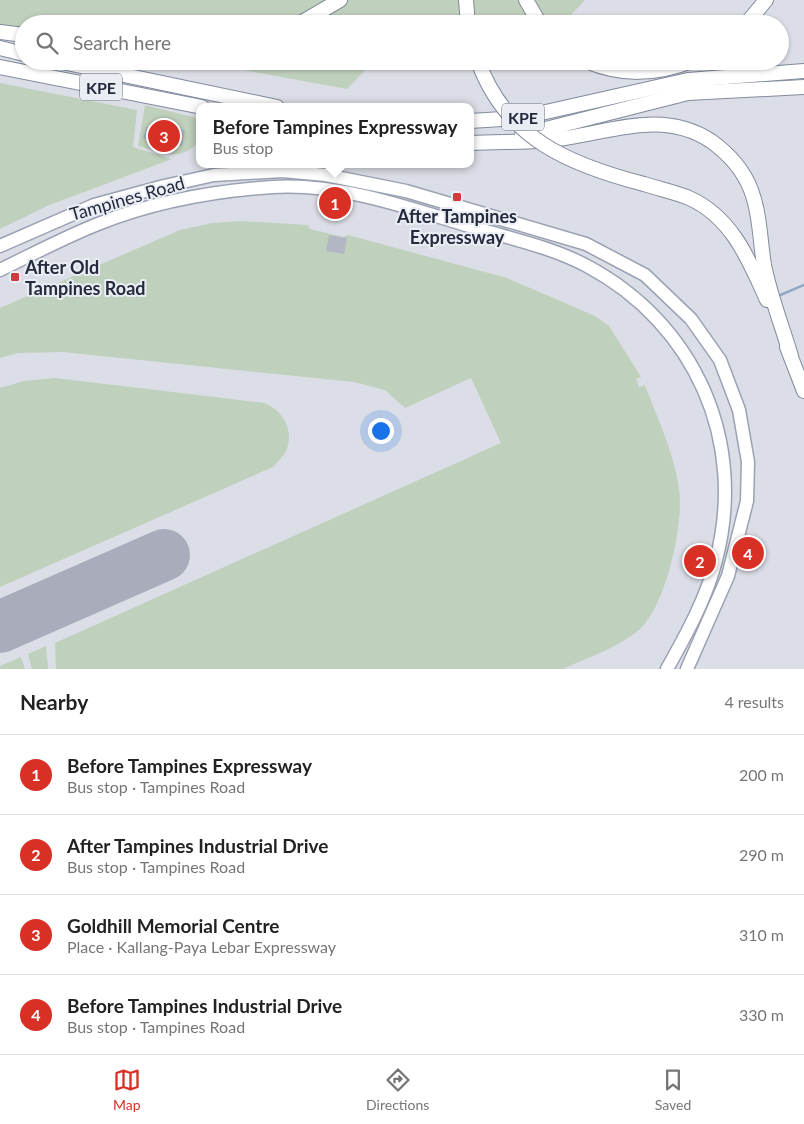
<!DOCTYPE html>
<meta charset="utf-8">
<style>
:root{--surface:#fff;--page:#f2f2f2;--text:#222;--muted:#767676;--line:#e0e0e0;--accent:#d93025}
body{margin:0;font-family:Lato,sans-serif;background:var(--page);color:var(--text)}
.you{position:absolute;left:380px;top:430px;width:18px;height:18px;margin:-12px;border:4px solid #fff;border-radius:50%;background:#1a73e8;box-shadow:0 0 0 8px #1a73e833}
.badge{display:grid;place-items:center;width:32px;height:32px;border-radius:50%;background:var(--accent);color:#fff;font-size:16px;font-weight:700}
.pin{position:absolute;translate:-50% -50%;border:2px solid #fff;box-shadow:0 1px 5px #0006}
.popup{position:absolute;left:196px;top:103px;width:278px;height:65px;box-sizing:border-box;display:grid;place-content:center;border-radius:10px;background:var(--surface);filter:drop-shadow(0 1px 4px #0005);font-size:16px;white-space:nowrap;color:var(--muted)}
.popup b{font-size:19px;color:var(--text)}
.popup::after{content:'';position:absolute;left:50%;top:100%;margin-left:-10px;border:10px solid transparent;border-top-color:var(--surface)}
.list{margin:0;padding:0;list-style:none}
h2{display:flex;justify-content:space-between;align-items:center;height:65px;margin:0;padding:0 20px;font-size:21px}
h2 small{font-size:16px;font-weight:400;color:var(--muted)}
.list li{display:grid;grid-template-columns:32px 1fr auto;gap:15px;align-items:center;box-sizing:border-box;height:80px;padding:0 20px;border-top:1px solid var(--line)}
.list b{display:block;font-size:19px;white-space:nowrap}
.list p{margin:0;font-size:16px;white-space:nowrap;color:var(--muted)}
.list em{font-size:16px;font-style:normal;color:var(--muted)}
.icon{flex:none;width:28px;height:28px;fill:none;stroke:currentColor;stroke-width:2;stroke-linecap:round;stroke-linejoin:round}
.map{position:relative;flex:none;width:804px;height:669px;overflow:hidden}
.search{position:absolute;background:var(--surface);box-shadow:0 1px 4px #0004;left:15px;right:15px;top:15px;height:55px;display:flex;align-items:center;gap:12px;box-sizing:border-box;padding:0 18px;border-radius:28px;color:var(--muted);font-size:19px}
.sheet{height:385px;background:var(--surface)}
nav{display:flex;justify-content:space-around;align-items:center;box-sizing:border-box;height:70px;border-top:1px solid var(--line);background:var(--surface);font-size:14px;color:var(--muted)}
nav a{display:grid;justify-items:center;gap:2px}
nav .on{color:var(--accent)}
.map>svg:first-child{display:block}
.green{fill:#bfd0bc}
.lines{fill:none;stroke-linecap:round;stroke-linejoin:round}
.stream{stroke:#94a7c8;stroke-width:2.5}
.runway{stroke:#a8acbb;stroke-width:52}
.building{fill:#b2b7c3}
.major-casing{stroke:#9aa1b2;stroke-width:15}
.highway-casing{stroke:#828a9d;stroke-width:16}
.major{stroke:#fff;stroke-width:12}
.highway{stroke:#fff;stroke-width:14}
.highway-bridge-casing{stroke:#828a9d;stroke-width:16;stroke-linecap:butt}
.highway-bridge{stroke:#fff;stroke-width:14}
.poi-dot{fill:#d13a3e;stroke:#eaedf4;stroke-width:2}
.labels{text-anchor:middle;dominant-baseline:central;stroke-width:4;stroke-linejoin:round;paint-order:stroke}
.shield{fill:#eaedf4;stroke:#606574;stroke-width:1}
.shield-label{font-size:16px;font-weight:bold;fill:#252b3d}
.street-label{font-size:18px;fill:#252b3d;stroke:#eaedf4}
.poi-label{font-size:18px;font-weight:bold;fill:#252b3d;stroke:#eaedf4}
</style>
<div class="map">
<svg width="804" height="669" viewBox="0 0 804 669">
<rect width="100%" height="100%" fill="#dbdee6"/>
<g class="green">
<path d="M0 0H585L562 24H24V31L0 26Z"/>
<path d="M194 61H374L347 89Z"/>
<path d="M0 83 137 110 133 147 172 159 47 206 0 229Z"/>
<path d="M145 105 200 119V141C179 163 164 153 138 146Z"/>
<path d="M240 221 308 225 310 229 343 237 348 235 507 278 595 316 609 326 641 377 636 379 639 387 645 385C657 418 675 454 679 490 684 524 666 605 640 629 618 648 589 657 563 669H56L55 643 501 443 471 378 405 408 385 390 354 382 63 352 18 353 0 358V308L180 230 212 223Z"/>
<path d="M55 378 264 403C283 410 295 431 286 451 283 457 277 462 273 467L0 587V388L24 381Z"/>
<path d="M46 646 48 669H32L28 654Z"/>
<path d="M21 657 25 669H0V666Z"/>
</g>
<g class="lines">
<path class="stream" d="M778 296 804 285"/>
<path class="runway" d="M0 627 164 555"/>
</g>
<g class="building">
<path d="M146 127 175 132 176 128 185 130 182 146 143 139Z"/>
<path d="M329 235 347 238 344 254 326 251Z"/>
</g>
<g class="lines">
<defs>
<g id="major">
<path d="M0 246 94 205 164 186 214 175 282 171 326 175 406 191 586 244 645 275 691 319 720 360 739 410 748 462 747 501 728 576 687 669"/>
<path d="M0 270C33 254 65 237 98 224 153 202 214 191 273 187 340 183 406 207 469 226 508 238 552 247 587 266 696 324 747 442 716 560 707 597 686 635 667 669"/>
</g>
<g id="highway">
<path d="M466 0 468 24"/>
<path d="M526 0 540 24"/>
<path d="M299 24 340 0"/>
<path d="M746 24 766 0"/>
<path d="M0 32 24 35"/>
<path d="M0 48 24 54"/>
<path d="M57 61 277 107"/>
<path d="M586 61C622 76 655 75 692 61"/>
<path d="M0 67 202 107"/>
<path d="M470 121 519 118 688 80 804 71"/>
<path d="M522 135 688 93 804 87"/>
<path d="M470 143C496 141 523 143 550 140 605 135 660 107 711 141 729 154 743 169 751 190 760 214 760 240 764 265 770 295 782 326 791 356"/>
<path d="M644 184C659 189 675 192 689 198 732 217 749 260 767 300"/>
<path d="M787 347 804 391"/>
</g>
</defs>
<use href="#major" class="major-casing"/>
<use href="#highway" class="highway-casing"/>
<use href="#major" class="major"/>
<use href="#highway" class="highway"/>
<defs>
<path id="highway-bridge" d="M478 61C506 139 570 165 644 184"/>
</defs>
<use href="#highway-bridge" class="highway-bridge-casing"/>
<use href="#highway-bridge" class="highway-bridge"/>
</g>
<g class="poi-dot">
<rect x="452" y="192" width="10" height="10" rx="2.5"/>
<rect x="10" y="272" width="10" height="10" rx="2.5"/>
</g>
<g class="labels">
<g class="shield">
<rect x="80" y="73.5" width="42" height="27" rx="4"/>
<rect x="502" y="103.5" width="42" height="27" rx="4"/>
</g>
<g class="shield-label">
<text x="101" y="87">KPE</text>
<text x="523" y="117">KPE</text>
</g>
<g class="street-label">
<text transform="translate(127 198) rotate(-16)">Tampines Road</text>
</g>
<g class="poi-label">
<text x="457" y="216">After Tampines<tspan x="457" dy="21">Expressway</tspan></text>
<text x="25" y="267" text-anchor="start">After Old<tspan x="25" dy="21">Tampines Road</tspan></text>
</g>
</g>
</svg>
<div class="you"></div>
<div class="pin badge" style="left:335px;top:203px">1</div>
<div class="popup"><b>Before Tampines Expressway</b>Bus stop</div>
<div class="pin badge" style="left:700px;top:561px">2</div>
<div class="pin badge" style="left:164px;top:136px">3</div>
<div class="pin badge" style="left:748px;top:553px">4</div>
<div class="search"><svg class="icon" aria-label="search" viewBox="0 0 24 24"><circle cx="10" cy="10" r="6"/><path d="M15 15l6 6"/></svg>Search here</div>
</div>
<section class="sheet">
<h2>Nearby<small>4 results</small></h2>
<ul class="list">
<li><span class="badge">1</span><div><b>Before Tampines Expressway</b><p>Bus stop · Tampines Road</p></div><em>200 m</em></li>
<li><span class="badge">2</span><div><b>After Tampines Industrial Drive</b><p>Bus stop · Tampines Road</p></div><em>290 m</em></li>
<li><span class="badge">3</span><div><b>Goldhill Memorial Centre</b><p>Place · Kallang-Paya Lebar Expressway</p></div><em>310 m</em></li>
<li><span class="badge">4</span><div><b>Before Tampines Industrial Drive</b><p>Bus stop · Tampines Road</p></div><em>330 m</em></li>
</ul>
</section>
<nav>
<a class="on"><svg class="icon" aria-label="map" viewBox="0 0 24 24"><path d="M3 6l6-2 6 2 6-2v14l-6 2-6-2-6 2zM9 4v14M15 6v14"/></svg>Map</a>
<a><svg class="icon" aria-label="directions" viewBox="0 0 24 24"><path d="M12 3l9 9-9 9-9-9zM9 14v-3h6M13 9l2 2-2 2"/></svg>Directions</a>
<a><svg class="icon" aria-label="saved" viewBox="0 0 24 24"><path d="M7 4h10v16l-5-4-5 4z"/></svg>Saved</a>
</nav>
